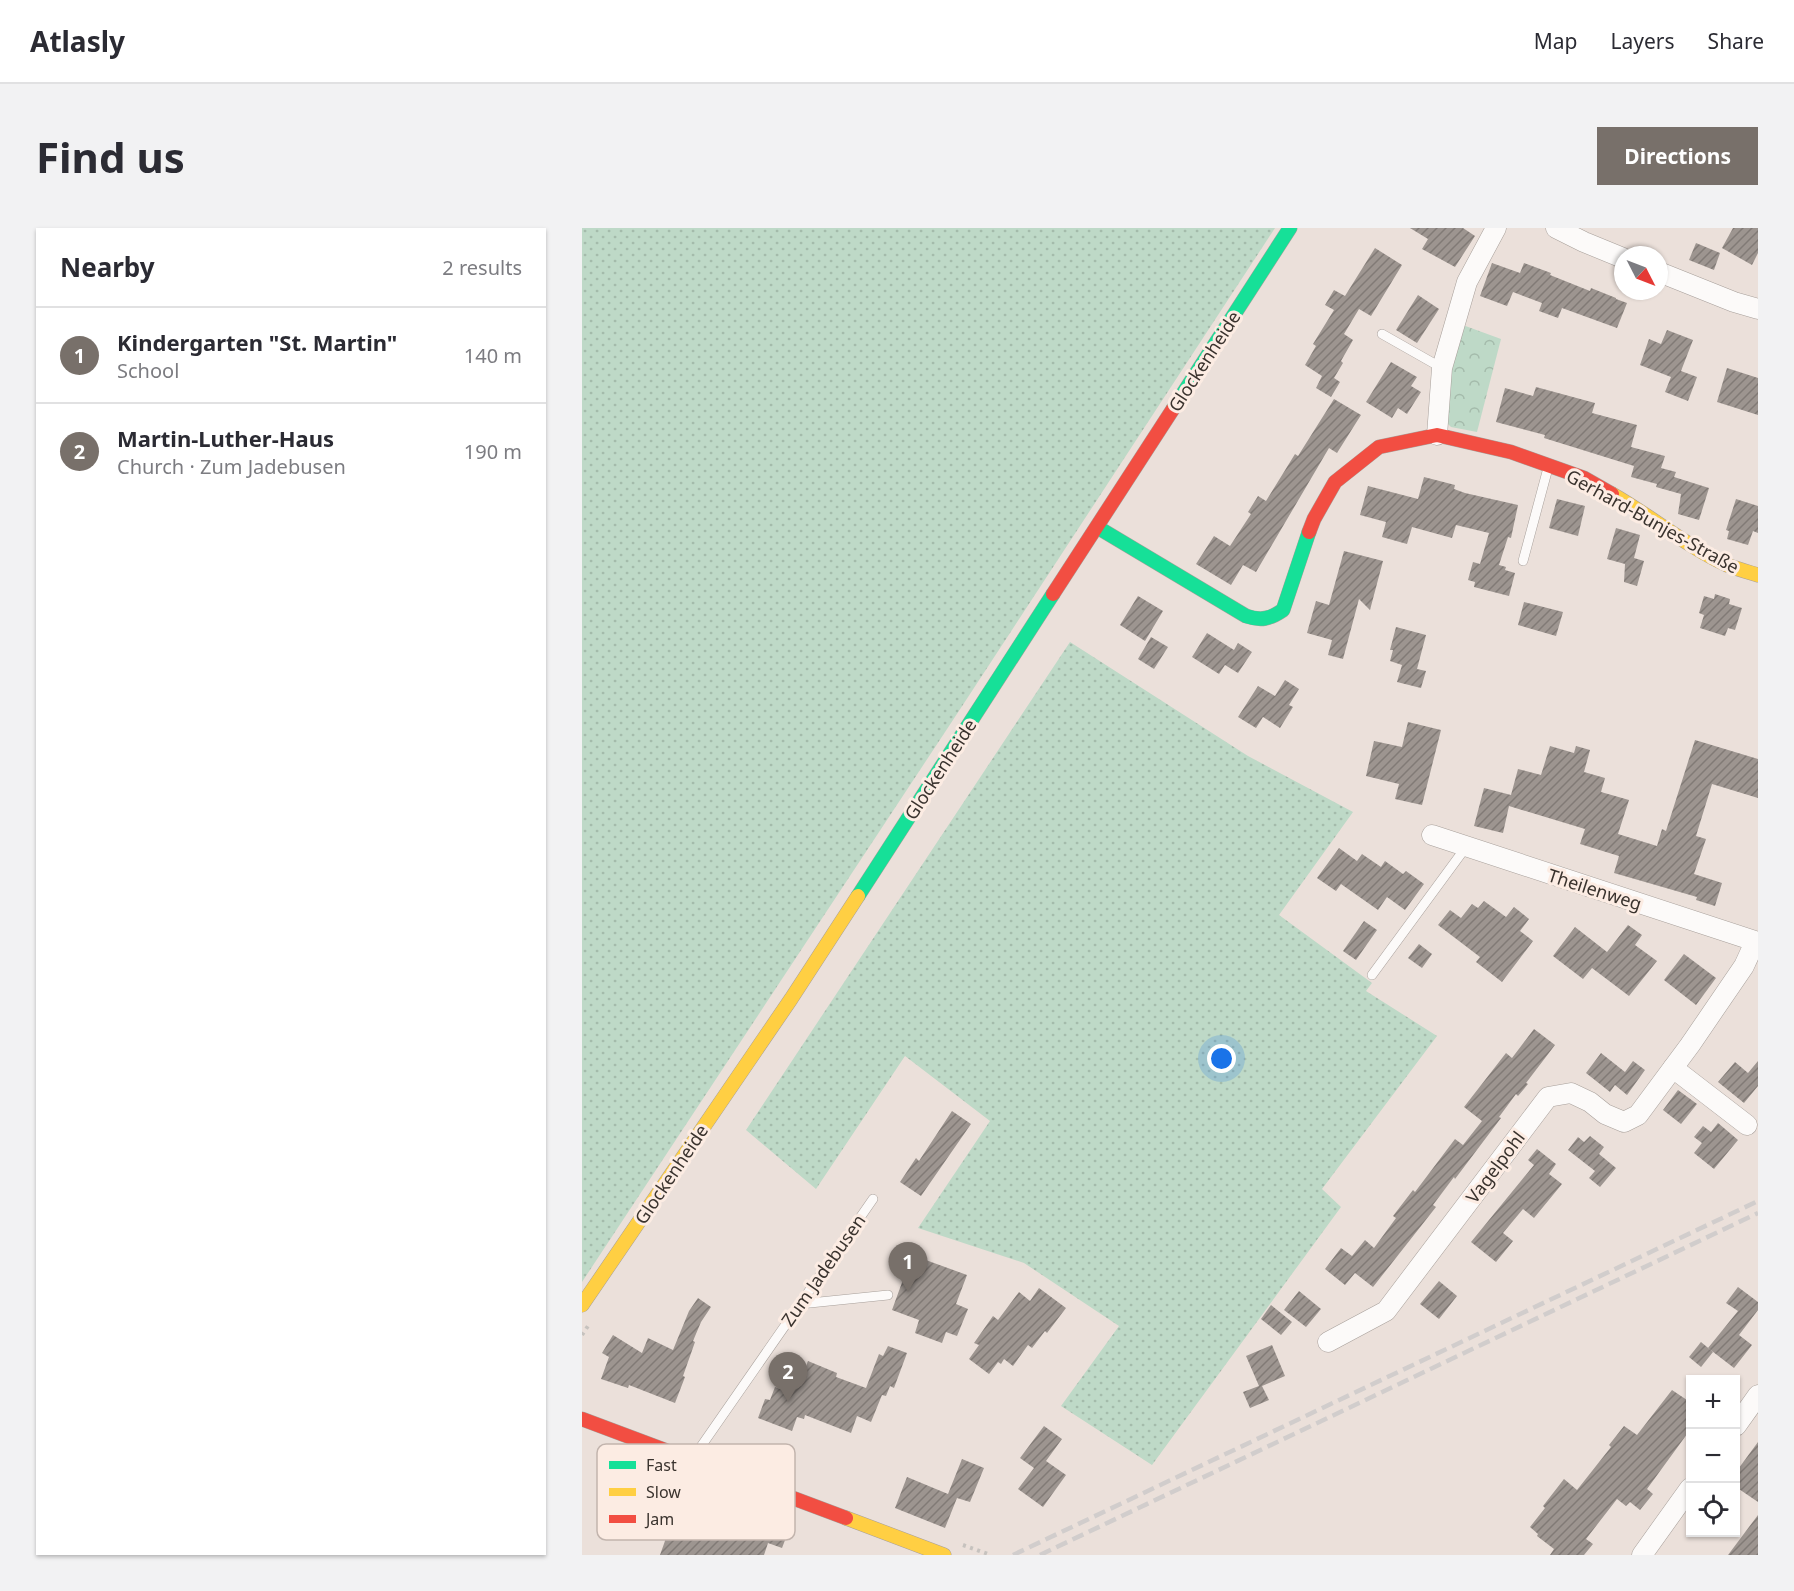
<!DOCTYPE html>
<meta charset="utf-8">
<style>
:root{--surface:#fff;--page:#f2f2f3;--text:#2b2b33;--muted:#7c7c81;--line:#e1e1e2;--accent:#78706a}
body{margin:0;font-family:"Noto Sans",sans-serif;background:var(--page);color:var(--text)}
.controls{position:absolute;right:18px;bottom:18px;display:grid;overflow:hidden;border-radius:0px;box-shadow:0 2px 4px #0004}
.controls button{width:54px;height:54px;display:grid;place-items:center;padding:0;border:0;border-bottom:2px solid var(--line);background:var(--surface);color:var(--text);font:30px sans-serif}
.compass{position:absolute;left:1032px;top:18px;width:54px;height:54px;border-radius:50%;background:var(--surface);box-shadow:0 2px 4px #0004;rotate:132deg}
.you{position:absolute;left:640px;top:831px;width:21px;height:21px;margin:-15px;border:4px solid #fff;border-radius:50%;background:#1a73e8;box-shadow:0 0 0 9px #1a73e833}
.badge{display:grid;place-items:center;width:39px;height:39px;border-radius:50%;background:var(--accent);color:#fff;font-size:20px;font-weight:700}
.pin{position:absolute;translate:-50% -50px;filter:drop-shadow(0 2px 3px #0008)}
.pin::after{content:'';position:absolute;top:32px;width:21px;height:18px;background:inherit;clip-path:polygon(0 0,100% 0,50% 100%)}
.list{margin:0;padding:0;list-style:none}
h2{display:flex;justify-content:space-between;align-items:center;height:78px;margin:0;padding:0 24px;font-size:26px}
h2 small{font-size:20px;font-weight:400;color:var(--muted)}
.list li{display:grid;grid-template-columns:39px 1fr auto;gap:18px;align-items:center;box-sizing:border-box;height:96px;padding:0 24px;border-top:2px solid var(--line)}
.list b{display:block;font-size:22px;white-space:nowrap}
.list p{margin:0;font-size:20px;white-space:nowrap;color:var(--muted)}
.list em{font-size:20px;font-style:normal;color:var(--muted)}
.icon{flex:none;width:33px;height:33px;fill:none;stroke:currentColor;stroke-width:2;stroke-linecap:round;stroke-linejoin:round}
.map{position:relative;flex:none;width:1176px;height:1327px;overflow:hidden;border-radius:0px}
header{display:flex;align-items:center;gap:36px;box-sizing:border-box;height:84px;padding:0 30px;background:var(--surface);border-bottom:2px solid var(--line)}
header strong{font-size:28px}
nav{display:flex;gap:33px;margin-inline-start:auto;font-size:21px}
.intro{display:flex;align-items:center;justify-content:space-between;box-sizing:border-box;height:144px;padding:0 36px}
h1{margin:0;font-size:42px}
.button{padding:15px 27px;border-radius:0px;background:var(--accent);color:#fff;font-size:21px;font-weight:700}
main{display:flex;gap:36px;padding:0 36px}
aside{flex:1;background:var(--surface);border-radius:0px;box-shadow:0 2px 4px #0004}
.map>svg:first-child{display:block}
.grass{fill:url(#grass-dots)}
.forest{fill:url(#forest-crowns)}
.building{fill:url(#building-hatch)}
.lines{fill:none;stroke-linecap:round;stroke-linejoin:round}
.lane-casing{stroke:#a79f9a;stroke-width:10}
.street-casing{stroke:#a79f9a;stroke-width:21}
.fast-casing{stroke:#a79f9a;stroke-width:15}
.slow-casing{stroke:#a79f9a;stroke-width:15}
.jam-casing{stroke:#a79f9a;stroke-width:15}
.path{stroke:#c6c2be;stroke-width:4;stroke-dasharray:3 4.5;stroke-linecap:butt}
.lane{stroke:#fcfaf9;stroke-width:9}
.street{stroke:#fcfaf9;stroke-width:20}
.fast{stroke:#16e098;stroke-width:14}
.slow{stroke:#ffcf43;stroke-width:14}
.jam{stroke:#f24e42;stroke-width:14}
.rail{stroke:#d1cdcc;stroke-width:4.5;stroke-dasharray:12 6;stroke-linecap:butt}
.labels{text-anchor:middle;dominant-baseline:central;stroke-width:6;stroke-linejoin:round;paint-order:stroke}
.street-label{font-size:18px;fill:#3a332e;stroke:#fcece3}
.key{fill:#fcece3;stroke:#c2b4ad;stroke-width:1.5}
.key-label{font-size:16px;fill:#3a332e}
</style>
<header>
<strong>Atlasly</strong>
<nav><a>Map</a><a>Layers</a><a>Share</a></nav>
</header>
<div class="intro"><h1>Find us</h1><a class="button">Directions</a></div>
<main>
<aside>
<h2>Nearby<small>2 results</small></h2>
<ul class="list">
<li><span class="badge">1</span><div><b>Kindergarten &quot;St. Martin&quot;</b><p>School</p></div><em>140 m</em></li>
<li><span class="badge">2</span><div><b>Martin-Luther-Haus</b><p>Church · Zum Jadebusen</p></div><em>190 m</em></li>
</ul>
</aside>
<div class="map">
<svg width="1176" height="1327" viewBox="0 0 1176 1327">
<defs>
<pattern id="grass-dots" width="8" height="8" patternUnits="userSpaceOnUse" patternTransform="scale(1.5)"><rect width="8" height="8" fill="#bed9c7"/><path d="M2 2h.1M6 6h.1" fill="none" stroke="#a4bbab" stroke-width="1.8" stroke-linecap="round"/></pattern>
<pattern id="forest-crowns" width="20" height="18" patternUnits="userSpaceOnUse" patternTransform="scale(1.5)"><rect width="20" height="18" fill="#bed9c7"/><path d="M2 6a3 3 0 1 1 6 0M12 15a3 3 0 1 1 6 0" fill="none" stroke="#a4bbab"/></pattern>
<pattern id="building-hatch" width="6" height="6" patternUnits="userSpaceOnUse" patternTransform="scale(1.5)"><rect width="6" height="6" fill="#9d9590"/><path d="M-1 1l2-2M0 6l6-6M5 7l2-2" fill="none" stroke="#817a76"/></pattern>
</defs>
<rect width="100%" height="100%" fill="#ebe0da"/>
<g class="grass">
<path d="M0 0H693L369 495 0 1054Z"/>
<path d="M488 414 666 528 771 584 697 687 790 755 784 763 855 808 740 961 759 979 570 1237 479 1178 537 1098 442 1035 336 1000 408 893 323 828 234 961 164 902Z"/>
</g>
<path class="forest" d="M878 96 919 111 895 204 869 199 863 193 864 169Z"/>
<g class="building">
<path d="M828 0H881L893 8 873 39 840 21 846 11Z"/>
<path d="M1151 0H1176V25L1170 37 1140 20Z"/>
<path d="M1114 15 1138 25 1132 42 1107 32Z"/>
<path d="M793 20 820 37 789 88 777 81 762 106 771 112 759 133 761 135 752 150 758 154 749 169 734 160 740 148 723 137 734 118 731 116 752 82 743 77 752 62 763 68Z"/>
<path d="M910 35 938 45 942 35 969 45 968 47 1008 63 1009 60 1034 70V71L1045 75 1035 100 980 80 976 90 957 83 960 75 931 64 925 78 898 68Z"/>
<path d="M836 67 857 81 835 115 814 102Z"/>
<path d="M1085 102 1111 112 1099 143 1115 149 1106 173 1083 164 1089 149 1058 137 1067 111 1079 116Z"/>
<path d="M809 134 835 149 829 158 839 164 825 186 816 180 810 190 784 174Z"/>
<path d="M1145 140 1176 150V187L1135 174Z"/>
<path d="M954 159 1013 175 1010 185 1055 197 1049 219 1083 228 1079 240 1094 244 1092 249 1127 260 1117 292 1096 286 1099 266 1074 259 1075 256 1049 249 1052 238 962 210 963 207 914 194 923 160 951 168Z"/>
<path d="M752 171 779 187 755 225 747 220 674 344 661 337 649 357 614 336 632 308 648 318 669 286 666 284 676 268 684 273 713 226 716 228Z"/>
<path d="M842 249 873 257 872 261 883 265 936 277 929 310 926 309 917 337 924 339 923 342 933 345 927 368 892 359 893 354 886 352 891 334 898 336 907 305 874 297 870 310 830 299 825 316 800 309 804 294 778 287 786 258 836 271Z"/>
<path d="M975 271 1003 278 996 308 967 300Z"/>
<path d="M1154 271 1176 278V305L1171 303 1166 317 1145 311 1147 303 1144 302Z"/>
<path d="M1034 300 1058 307 1052 330 1062 333 1055 358 1042 354 1043 336 1025 331Z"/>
<path d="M762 323 801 333 788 382 777 371 761 431 746 427 750 412 725 405 734 373 747 377Z"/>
<path d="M1133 366 1148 371 1147 376 1160 380 1153 402 1146 400 1143 408 1118 400 1122 387 1117 385 1122 368 1132 371Z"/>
<path d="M556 368 581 383 563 413 538 397Z"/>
<path d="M942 374 981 384 974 408 936 397Z"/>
<path d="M814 399 844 407 835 441 844 443 839 460 815 454 820 437 808 433 811 422H808Z"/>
<path d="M625 405 652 422 656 415 670 424 656 445 643 437 637 446 610 429Z"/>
<path d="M569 409 586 419 572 441 556 431Z"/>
<path d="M703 452 717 461 707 477 711 479 698 500 681 489 674 500 656 489 676 458 693 468Z"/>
<path d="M826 494 859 502 840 577 813 571 817 556 784 548 792 513 820 519Z"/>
<path d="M1113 512 1176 531V570L1130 556 1114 608 1124 611 1112 646 1140 655 1133 678 1114 672 1115 669 1032 645 1037 628 998 616 1003 601 927 578 921 605 892 598 902 560 929 567 936 541 959 547 968 518 992 525 994 518 1008 522 1002 544 1023 550 1019 564 1047 572 1036 606 1075 618 1080 601 1084 603Z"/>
<path d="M757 620 775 633 780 626 799 639 803 633 821 646 824 643 842 656 823 682 805 669 796 682 759 656 754 663 735 650Z"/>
<path d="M902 673 924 689 932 679 947 691 938 703 951 713 920 754 894 734 898 729 856 697 868 682 879 690 890 676 896 680Z"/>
<path d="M782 693 795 702 774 732 761 723Z"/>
<path d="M1046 697 1060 707 1053 717 1075 733 1047 768 1010 740 1001 751 971 728 993 699 1025 724Z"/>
<path d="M837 716 850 726 840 740 826 730Z"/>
<path d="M1102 726 1134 750 1114 777 1082 752Z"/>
<path d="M952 801 973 817 944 855 946 856 936 868 934 866 917 889 919 890 873 951 872 949 851 977 854 979 791 1059 773 1045 763 1057 743 1041 759 1020 770 1028 783 1012 792 1020 814 990 811 988 831 962 833 964 873 911 881 917 900 893 882 879 924 825 930 830Z"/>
<path d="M1019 825 1043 844 1051 833 1063 842 1045 867 1033 857 1028 864 1004 845Z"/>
<path d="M1176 833V858L1162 875 1136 854 1153 834 1166 845Z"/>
<path d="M1096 862 1115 876 1099 896 1081 882Z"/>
<path d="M370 883 389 896 339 968 318 954 334 930 337 933Z"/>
<path d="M1136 895 1156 912 1132 941 1112 925 1120 915 1112 909 1121 898 1129 904Z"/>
<path d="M1008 908 1022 919 1017 926 1034 940 1018 959 1007 950 1013 943 986 922 996 909 1002 914Z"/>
<path d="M955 921 974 936 967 946 980 956 952 990 941 981 921 1005 931 1013 914 1034 889 1014 952 937 946 932Z"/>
<path d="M330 1027 385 1047 374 1076 386 1081 375 1108 364 1104 360 1115 333 1105 337 1092 310 1082Z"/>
<path d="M857 1053 875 1068 857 1091 838 1076Z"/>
<path d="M1156 1059 1176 1074V1082L1157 1107 1170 1117 1152 1140 1126 1120 1156 1083 1144 1075Z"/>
<path d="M457 1060 484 1080 465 1105 463 1103 450 1120 446 1117 431 1138 422 1131 419 1136 416 1134 407 1146 387 1131 397 1117 392 1115 411 1088 416 1092 437 1064 448 1073Z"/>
<path d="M717 1063 739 1081 724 1099 702 1082Z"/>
<path d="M116 1070 129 1079 119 1094 111 1113 113 1114 101 1148 103 1149 93 1175 47 1157 46 1160 19 1151 27 1129 20 1125 31 1107 60 1125 66 1110 91 1122 107 1083Z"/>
<path d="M689 1077 710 1094 699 1107 679 1091Z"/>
<path d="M1119 1114 1131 1124 1119 1139 1107 1129Z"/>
<path d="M690 1117 703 1148 680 1158 687 1172 668 1180 661 1164 677 1158 664 1128Z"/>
<path d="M306 1118 325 1125 312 1160 308 1158 304 1168 300 1167 289 1194 275 1188 269 1205 223 1187 222 1191 215 1189 210 1203 176 1190 183 1171 188 1172 193 1159 202 1162 206 1153 217 1157 226 1133 255 1145 254 1149 284 1160 297 1126 301 1128Z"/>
<path d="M1090 1162 1108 1174V1202L1065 1261 1071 1266 1058 1282 1048 1274 1044 1278 1035 1271 1004 1311 1011 1316 1002 1327H968L972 1321 955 1308 956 1306 948 1299 963 1280 961 1278 982 1251 995 1262 1029 1219 1027 1217 1042 1198 1055 1207Z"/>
<path d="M462 1198 480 1211 464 1233 484 1247 461 1279 436 1261 452 1240 438 1230Z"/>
<path d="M1176 1214V1274L1154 1259V1244Z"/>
<path d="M380 1231 402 1240 388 1274 375 1270 363 1300 313 1280 325 1249 366 1266Z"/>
<path d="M131 1264 185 1287 186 1285 210 1294 200 1320 186 1315 182 1327H78L94 1282 121 1291Z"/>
<path d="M1176 1287V1327H1146Z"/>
</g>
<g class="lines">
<defs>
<g id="lane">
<path d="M800 106 860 140"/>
<path d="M941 333 966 240"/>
<path d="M790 747 884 619"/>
<path d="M218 1076 306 1067"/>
<path d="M111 1230 291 971"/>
</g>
<g id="street">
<path d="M974 0 1002 14 1041 30"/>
<path d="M1077 44 1152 74 1176 81"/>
<path d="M855 207 860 140 885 54 914 0"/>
<path d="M850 607 1176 714"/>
<path d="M1091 840 1165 897"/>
<path d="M746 1114 804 1083 966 869 989 865 1008 874 1023 886 1042 894 1056 887 1108 817 1162 738 1173 714"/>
<path d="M1154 1198 1176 1167"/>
<path d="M1060 1327 1108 1260"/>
</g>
<g id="fast">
<path d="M591 181 708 0"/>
<path d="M515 299 664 388C679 393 688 391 701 382L727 304"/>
<path d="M276 668 471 366"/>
</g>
<g id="slow">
<path d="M1030 266C1069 288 1104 318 1145 337 1155 341 1166 344 1176 347"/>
<path d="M0 1077 209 771 276 668"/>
<path d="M264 1290 362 1327"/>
</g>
<g id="jam">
<path d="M727 304 732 291 753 254 797 219 855 207 929 224 1002 250 1030 266"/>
<path d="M471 366 591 181"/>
<path d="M0 1191 264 1290"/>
</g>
</defs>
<use href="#lane" class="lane-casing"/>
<use href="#street" class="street-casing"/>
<use href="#fast" class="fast-casing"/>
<use href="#slow" class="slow-casing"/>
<use href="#jam" class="jam-casing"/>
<g class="path">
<path d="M0 1107 6 1098"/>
<path d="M381 1317 409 1327"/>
</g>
<use href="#lane" class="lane"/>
<use href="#street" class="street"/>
<use href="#fast" class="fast"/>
<use href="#slow" class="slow"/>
<use href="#jam" class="jam"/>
<g class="rail">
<path d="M431 1327 1176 973"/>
<path d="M458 1327 1176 985"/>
</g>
</g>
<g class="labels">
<g class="street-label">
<text transform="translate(622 133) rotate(-57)">Glockenheide</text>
<text transform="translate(1071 293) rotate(29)">Gerhard-Bunjes-Straße</text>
<text transform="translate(358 541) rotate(-57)">Glockenheide</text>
<text transform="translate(1013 661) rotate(18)">Theilenweg</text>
<text transform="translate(913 939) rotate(-53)">Vagelpohl</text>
<text transform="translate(89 946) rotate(-56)">Glockenheide</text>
<text transform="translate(241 1042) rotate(-55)">Zum Jadebusen</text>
</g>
</g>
<rect x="15" y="1216" width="198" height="96" rx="9" class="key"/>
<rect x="27" y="1233" width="27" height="8" fill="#16e098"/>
<rect x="27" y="1260" width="27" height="8" fill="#ffcf43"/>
<rect x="27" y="1287" width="27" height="8" fill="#f24e42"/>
<g class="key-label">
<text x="64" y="1243">Fast</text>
<text x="64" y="1270">Slow</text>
<text x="64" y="1297">Jam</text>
</g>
</svg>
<div class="controls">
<button>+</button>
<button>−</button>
<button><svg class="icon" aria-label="locate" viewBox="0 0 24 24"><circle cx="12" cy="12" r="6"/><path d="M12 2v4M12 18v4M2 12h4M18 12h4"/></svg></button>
</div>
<svg class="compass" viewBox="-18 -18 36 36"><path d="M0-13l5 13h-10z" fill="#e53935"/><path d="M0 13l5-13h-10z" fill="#7c7c81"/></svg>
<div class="you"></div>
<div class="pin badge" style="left:326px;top:1064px">1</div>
<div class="pin badge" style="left:206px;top:1174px">2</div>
</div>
</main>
